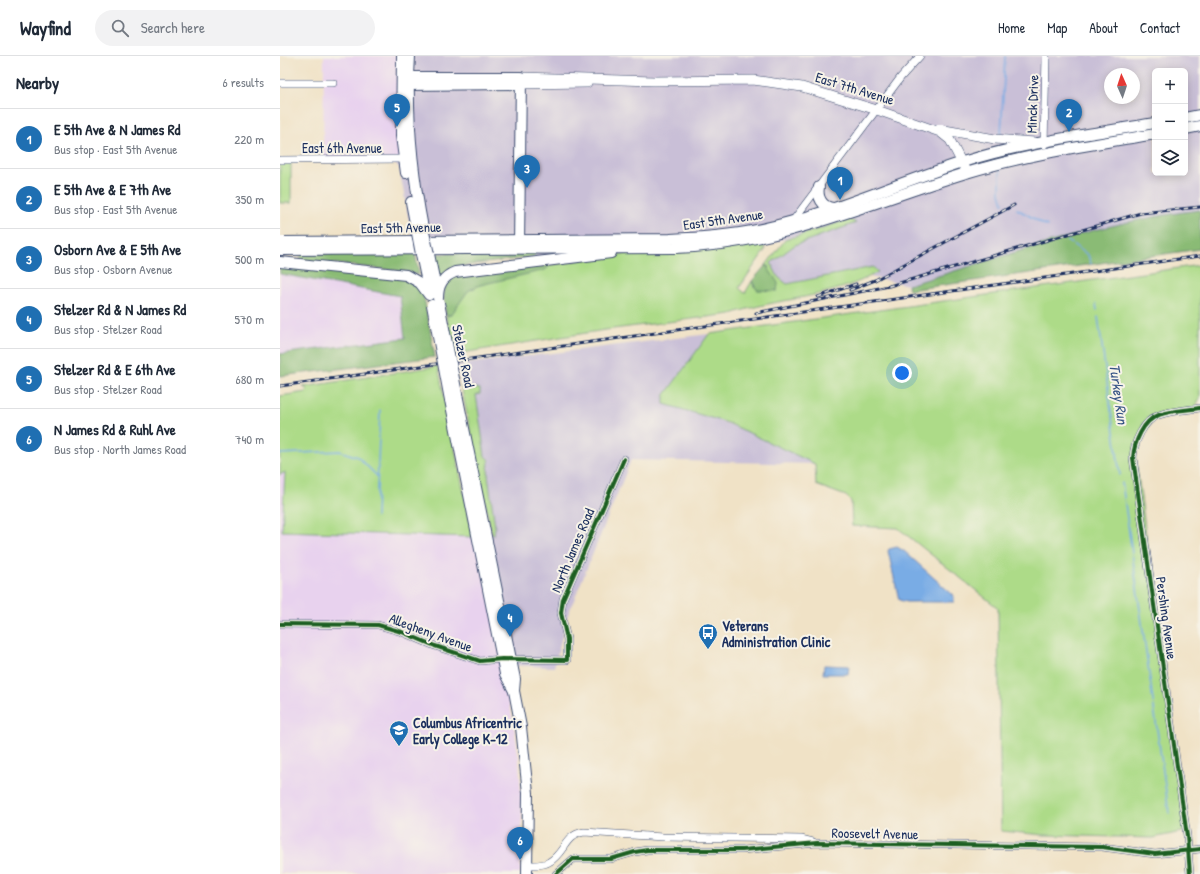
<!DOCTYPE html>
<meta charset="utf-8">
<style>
:root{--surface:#fff;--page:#f2f2f3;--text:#1f2937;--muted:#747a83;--line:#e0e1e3;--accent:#1f6fb2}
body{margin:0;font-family:"Patrick Hand",sans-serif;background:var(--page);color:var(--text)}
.controls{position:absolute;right:12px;top:12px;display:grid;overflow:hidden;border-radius:6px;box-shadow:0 2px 10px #0003}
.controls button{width:36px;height:36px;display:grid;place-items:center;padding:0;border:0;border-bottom:1px solid var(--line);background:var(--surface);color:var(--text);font:20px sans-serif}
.compass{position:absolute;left:824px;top:12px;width:36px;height:36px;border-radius:50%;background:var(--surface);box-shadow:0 2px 10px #0003;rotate:357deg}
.you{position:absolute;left:622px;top:317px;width:14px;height:14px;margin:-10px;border:3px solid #fff;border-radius:50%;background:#1a73e8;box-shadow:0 0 0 6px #1a73e833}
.badge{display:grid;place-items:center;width:26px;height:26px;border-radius:50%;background:var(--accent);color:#fff;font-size:13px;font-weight:700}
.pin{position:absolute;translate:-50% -33px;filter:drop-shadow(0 1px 2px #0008)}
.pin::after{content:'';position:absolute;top:21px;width:14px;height:12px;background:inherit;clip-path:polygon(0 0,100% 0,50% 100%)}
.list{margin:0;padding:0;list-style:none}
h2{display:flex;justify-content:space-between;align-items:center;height:52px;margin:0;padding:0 16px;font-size:17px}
h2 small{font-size:13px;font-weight:400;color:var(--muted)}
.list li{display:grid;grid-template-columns:26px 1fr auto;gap:12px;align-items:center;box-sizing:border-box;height:60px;padding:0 16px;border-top:1px solid var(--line)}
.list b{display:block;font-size:15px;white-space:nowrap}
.list p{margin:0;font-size:13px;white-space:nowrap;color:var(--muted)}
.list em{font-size:13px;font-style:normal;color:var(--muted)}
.icon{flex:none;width:22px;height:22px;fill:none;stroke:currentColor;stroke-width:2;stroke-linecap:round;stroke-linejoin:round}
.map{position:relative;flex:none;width:920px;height:818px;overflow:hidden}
header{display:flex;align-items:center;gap:24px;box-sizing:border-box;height:56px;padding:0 20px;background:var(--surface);border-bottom:1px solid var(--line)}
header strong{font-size:19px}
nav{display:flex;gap:22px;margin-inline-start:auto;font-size:14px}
.search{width:280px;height:36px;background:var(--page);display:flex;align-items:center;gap:10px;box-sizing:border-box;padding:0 14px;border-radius:22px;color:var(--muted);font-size:15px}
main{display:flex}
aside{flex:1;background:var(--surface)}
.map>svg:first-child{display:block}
.built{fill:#e8d2ee}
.industrial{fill:#c9bfd7;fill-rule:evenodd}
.green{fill:#addb88;stroke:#648573}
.forest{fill:#8abb74;stroke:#527569}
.water{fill:#79ace5;stroke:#4a6ea2}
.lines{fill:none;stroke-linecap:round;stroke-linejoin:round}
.stream{stroke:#79ace5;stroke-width:1.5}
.street-casing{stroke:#3b4a6e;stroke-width:8}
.secondary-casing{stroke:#3b4a6e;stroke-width:10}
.primary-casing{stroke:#3b4a6e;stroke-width:12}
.street{stroke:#fff;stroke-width:7}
.secondary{stroke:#fff;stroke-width:9}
.primary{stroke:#fff;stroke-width:10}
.rail-casing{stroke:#1b2f5e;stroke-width:3}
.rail{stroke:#f7f3e8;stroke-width:1.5;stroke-dasharray:4.5;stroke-linecap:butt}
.primary-bridge-casing{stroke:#3b4a6e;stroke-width:12;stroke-linecap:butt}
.primary-bridge{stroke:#fff;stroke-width:10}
.cycleway-casing{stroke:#f7f3e8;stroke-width:6}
.cycleway{stroke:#1b5e20;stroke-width:4}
.labels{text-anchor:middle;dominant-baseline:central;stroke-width:4;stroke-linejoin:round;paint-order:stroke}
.street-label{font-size:14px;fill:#1b2f5e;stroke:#f7f3e8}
.poi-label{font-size:14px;font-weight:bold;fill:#1b2f5e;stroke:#f7f3e8;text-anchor:start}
.water-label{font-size:15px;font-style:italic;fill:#375486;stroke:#f7f3e8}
</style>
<header>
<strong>Wayfind</strong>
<div class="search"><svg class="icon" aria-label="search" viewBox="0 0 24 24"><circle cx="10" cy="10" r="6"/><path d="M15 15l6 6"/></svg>Search here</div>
<nav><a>Home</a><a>Map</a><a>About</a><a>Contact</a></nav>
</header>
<main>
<aside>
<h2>Nearby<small>6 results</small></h2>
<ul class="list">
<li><span class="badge">1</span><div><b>E 5th Ave &amp; N James Rd</b><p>Bus stop · East 5th Avenue</p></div><em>220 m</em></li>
<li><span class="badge">2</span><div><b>E 5th Ave &amp; E 7th Ave</b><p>Bus stop · East 5th Avenue</p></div><em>350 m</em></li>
<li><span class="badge">3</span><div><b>Osborn Ave &amp; E 5th Ave</b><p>Bus stop · Osborn Avenue</p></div><em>500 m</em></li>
<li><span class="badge">4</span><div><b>Stelzer Rd &amp; N James Rd</b><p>Bus stop · Stelzer Road</p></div><em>570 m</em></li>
<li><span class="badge">5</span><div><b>Stelzer Rd &amp; E 6th Ave</b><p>Bus stop · Stelzer Road</p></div><em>680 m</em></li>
<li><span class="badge">6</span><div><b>N James Rd &amp; Ruhl Ave</b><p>Bus stop · North James Road</p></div><em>740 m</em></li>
</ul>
</aside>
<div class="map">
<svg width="920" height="818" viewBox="0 0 920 818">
<rect width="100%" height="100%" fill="#f7f3e8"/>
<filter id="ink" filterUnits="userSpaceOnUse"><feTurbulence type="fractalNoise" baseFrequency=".025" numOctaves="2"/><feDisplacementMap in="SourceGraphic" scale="8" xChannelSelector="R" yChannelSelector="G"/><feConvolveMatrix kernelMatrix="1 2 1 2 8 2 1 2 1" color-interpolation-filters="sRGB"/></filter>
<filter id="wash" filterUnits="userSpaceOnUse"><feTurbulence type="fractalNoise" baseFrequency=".012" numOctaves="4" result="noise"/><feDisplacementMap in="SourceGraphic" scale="16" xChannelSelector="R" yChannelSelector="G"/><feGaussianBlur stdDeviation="0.9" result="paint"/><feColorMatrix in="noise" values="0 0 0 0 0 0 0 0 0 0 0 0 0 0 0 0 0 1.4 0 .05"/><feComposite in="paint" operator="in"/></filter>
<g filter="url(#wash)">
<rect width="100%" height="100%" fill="#f0e2c6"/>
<g class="built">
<path d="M44 0H127V107L115 108 43 106Z"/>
<path d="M0 218 121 240 125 282 0 298Z"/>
<path d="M5 415 3 475 202 480 222 610 233 665 239 702 242 757 240 818 0 817V419Z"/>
</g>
<g class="industrial">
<path d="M127 0H920V154L862 163 808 176 628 229 590 221 598 216 593 211 507 228 498 221 491 207 515 189 575 167 571 164 484 189 479 186 256 208 253 201 256 198 132 181 119 111 115 108 127 107ZM875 15H905V117H875ZM830 18H854V42H830Z"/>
<path d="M429 278 384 340 430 361 475 378 536 408 351 404 287 561 274 611 228 609 202 480 214 478 215 471 208 419 209 404 205 400 196 339 200 338V333L181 330 176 309Z"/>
</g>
<g class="green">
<rect x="0" y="106" width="11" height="41"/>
<path d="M567 164H571L576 167 515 189 491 207 498 221 507 228 593 211 598 216C552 243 500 241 451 258L325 274 175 298 166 260 171 259 187 235 200 229 271 209 329 199 479 186 484 189 485 194 459 232 465 237 472 225 474 231 489 211 486 209 505 184Z"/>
<path d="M920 209V342L914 353 874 361 854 390 906 775 873 782 764 779 721 775 718 552 618 472 572 470 571 445 566 440 536 429 535 408 448 367 384 348V340L429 278Z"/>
<path d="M158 310 193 481 2 475 5 416 0 419V340L26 336 27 333 23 331Z"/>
<path d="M181 330 200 333V338L196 339 205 400 209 404 208 419 215 471 214 478 212 479Z"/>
</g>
<g class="forest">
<path d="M920 154V193L629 234 628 229C724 201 820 166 920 154Z"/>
<path d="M254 196 256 198 253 201 173 211 160 221 158 220 154 198Z"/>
<path d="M135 197 139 218 138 219 129 216 22 204 20 202 22 198Z"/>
<path d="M0 209 122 222 139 231 144 241 155 301 0 320V298L125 282 120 240 0 218Z"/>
<path d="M271 209 265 214 200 229 188 235 171 259H166C164 243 159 228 177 220Z"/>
<path d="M486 209 498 227 497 235 477 234 472 225Z"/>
</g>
<g class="water">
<path d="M617 491 624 495 674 540V546H626L619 544 608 495 609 493Z"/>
<path d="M544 609 569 610 568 618H543Z"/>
</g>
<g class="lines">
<g class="stream">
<path d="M721 79 725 0"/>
<path d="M720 113V137L723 147"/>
<path d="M737 153 767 170"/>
<path d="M788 185 808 199 811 208"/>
<path d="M816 248 817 254"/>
<path d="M818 261 840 419"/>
<path d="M0 398 60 395 78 401 97 420"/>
<path d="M842 427 889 757"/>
<path d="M96 461 100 354"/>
</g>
</g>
</g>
<g filter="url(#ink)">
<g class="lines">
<defs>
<g id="street">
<path d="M0 27H53"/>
<path d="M764 89 766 0"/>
<path d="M0 104 124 103"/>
<path d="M512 166 621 21 640 0"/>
<path d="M0 568 98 569 122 576 155 590 200 605 222 603 287 604V583L281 557 283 543 344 403"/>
<path d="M247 809C254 809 263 810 269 806 285 797 284 779 304 776L383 781 521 783 533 786"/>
<path d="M276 818 293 803H331L355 796 367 794H462L537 787 822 791 875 798 920 793"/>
<path d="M910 818 907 780 853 402C854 387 863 364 879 359 892 354 907 354 920 352"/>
</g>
<g id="secondary">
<path d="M241 21 374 25 473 24 522 31 597 54 660 76 670 84 687 117"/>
<path d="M241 28 307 27"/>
<path d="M659 73 715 83 754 86"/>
</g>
<g id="primary">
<path d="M122 0 121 80 126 117"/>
<path d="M130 0C126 59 132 115 143 172"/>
<path d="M122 21H241L239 190"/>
<path d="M123 29 241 28"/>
<path d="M905 62 920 59"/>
<path d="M905 73 920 70"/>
<path d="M539 131C537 141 542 151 553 152"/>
<path d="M131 146 136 172"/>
<path d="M0 186 390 183C419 182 448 180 477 174 548 159 616 127 686 105 747 86 812 78 875 67"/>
<path d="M0 194 395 192C501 189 587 147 686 117 748 98 811 89 875 78"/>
<path d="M141 198 149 236"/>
<path d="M149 198 157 237"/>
<path d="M0 206 126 219 140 227 149 239"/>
<path d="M158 242C158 230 162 221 175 216L331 197"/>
<path d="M178 343 235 623 234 635 241 671 248 737 247 818"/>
<path d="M170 344 225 618 234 635"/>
</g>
</defs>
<use href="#street" class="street-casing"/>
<use href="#secondary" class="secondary-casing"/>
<use href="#primary" class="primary-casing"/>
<use href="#street" class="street"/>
<use href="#secondary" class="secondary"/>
<use href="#primary" class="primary"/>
<defs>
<g id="rail">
<path d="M570 234 595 224 734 149"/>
<path d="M538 241 576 228"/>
<path d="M476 257 609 230 861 157 920 151"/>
<path d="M0 330 920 200"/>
</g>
</defs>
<use href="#rail" class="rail-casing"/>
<use href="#rail" class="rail"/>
<defs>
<g id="primary-bridge">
<path d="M136 172 141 198"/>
<path d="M143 172 149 198"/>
<path d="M159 247 178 343"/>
<path d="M152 249 170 344"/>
</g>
</defs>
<use href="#primary-bridge" class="primary-bridge-casing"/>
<use href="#primary-bridge" class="primary-bridge"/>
<defs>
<g id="cycleway">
<path d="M0 568 98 569 122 576 155 590 200 605 222 603 287 604V583L281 557 283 543 344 403"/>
<path d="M276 818 293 803H331L355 796 367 794H462L537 787 822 791 875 798 920 793"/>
<path d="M910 818 907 780 853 402C854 387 863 364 879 359 892 354 907 354 920 352"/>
</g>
</defs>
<use href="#cycleway" class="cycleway-casing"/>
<use href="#cycleway" class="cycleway"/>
</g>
</g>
<defs>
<symbol id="bus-pin" viewBox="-11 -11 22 30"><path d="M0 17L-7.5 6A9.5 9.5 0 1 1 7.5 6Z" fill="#1f6fb2" stroke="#f7f3e8"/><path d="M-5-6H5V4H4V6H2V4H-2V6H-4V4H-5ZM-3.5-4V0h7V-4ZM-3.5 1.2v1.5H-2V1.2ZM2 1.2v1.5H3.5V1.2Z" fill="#fff"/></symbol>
<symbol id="school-pin" viewBox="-11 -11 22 30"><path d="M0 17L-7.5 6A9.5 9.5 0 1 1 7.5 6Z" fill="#1f6fb2" stroke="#f7f3e8"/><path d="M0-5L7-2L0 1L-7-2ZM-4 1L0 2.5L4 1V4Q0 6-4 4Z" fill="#fff"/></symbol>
</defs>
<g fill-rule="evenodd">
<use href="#bus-pin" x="417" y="566" width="22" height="30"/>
<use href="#school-pin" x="108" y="663" width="22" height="30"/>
</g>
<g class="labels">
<g class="street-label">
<text transform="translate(575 32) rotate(17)">East 7th Avenue</text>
<text transform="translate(752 48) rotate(-88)">Minck Drive</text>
<text x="62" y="91">East 6th Avenue</text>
<text transform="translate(443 163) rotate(-8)">East 5th Avenue</text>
<text transform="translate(121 171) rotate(-1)">East 5th Avenue</text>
<text transform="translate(184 300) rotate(78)">Stelzer Road</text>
<text transform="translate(292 494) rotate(-67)">North James Road</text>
<text transform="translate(887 562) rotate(82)">Pershing Avenue</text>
<text transform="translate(151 576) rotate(20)">Allegheny Avenue</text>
<text transform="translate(595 777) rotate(1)">Roosevelt Avenue</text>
</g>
<g class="poi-label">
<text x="442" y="569">Veterans<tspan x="442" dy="16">Administration Clinic</tspan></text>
<text x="133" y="666">Columbus Africentric<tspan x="133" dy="16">Early College K-12</tspan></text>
</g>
<g class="water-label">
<text transform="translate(839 338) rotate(82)">Turkey Run</text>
</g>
</g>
</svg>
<div class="controls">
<button>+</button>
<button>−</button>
<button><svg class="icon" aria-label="layers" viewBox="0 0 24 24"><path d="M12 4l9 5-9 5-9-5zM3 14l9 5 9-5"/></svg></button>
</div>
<svg class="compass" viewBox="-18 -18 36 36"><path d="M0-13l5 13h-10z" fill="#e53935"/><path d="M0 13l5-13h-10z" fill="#747a83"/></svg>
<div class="you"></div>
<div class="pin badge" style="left:560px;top:144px">1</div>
<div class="pin badge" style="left:789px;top:76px">2</div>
<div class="pin badge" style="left:247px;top:132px">3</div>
<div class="pin badge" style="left:230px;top:581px">4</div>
<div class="pin badge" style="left:117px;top:71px">5</div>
<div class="pin badge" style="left:240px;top:804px">6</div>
</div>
</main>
